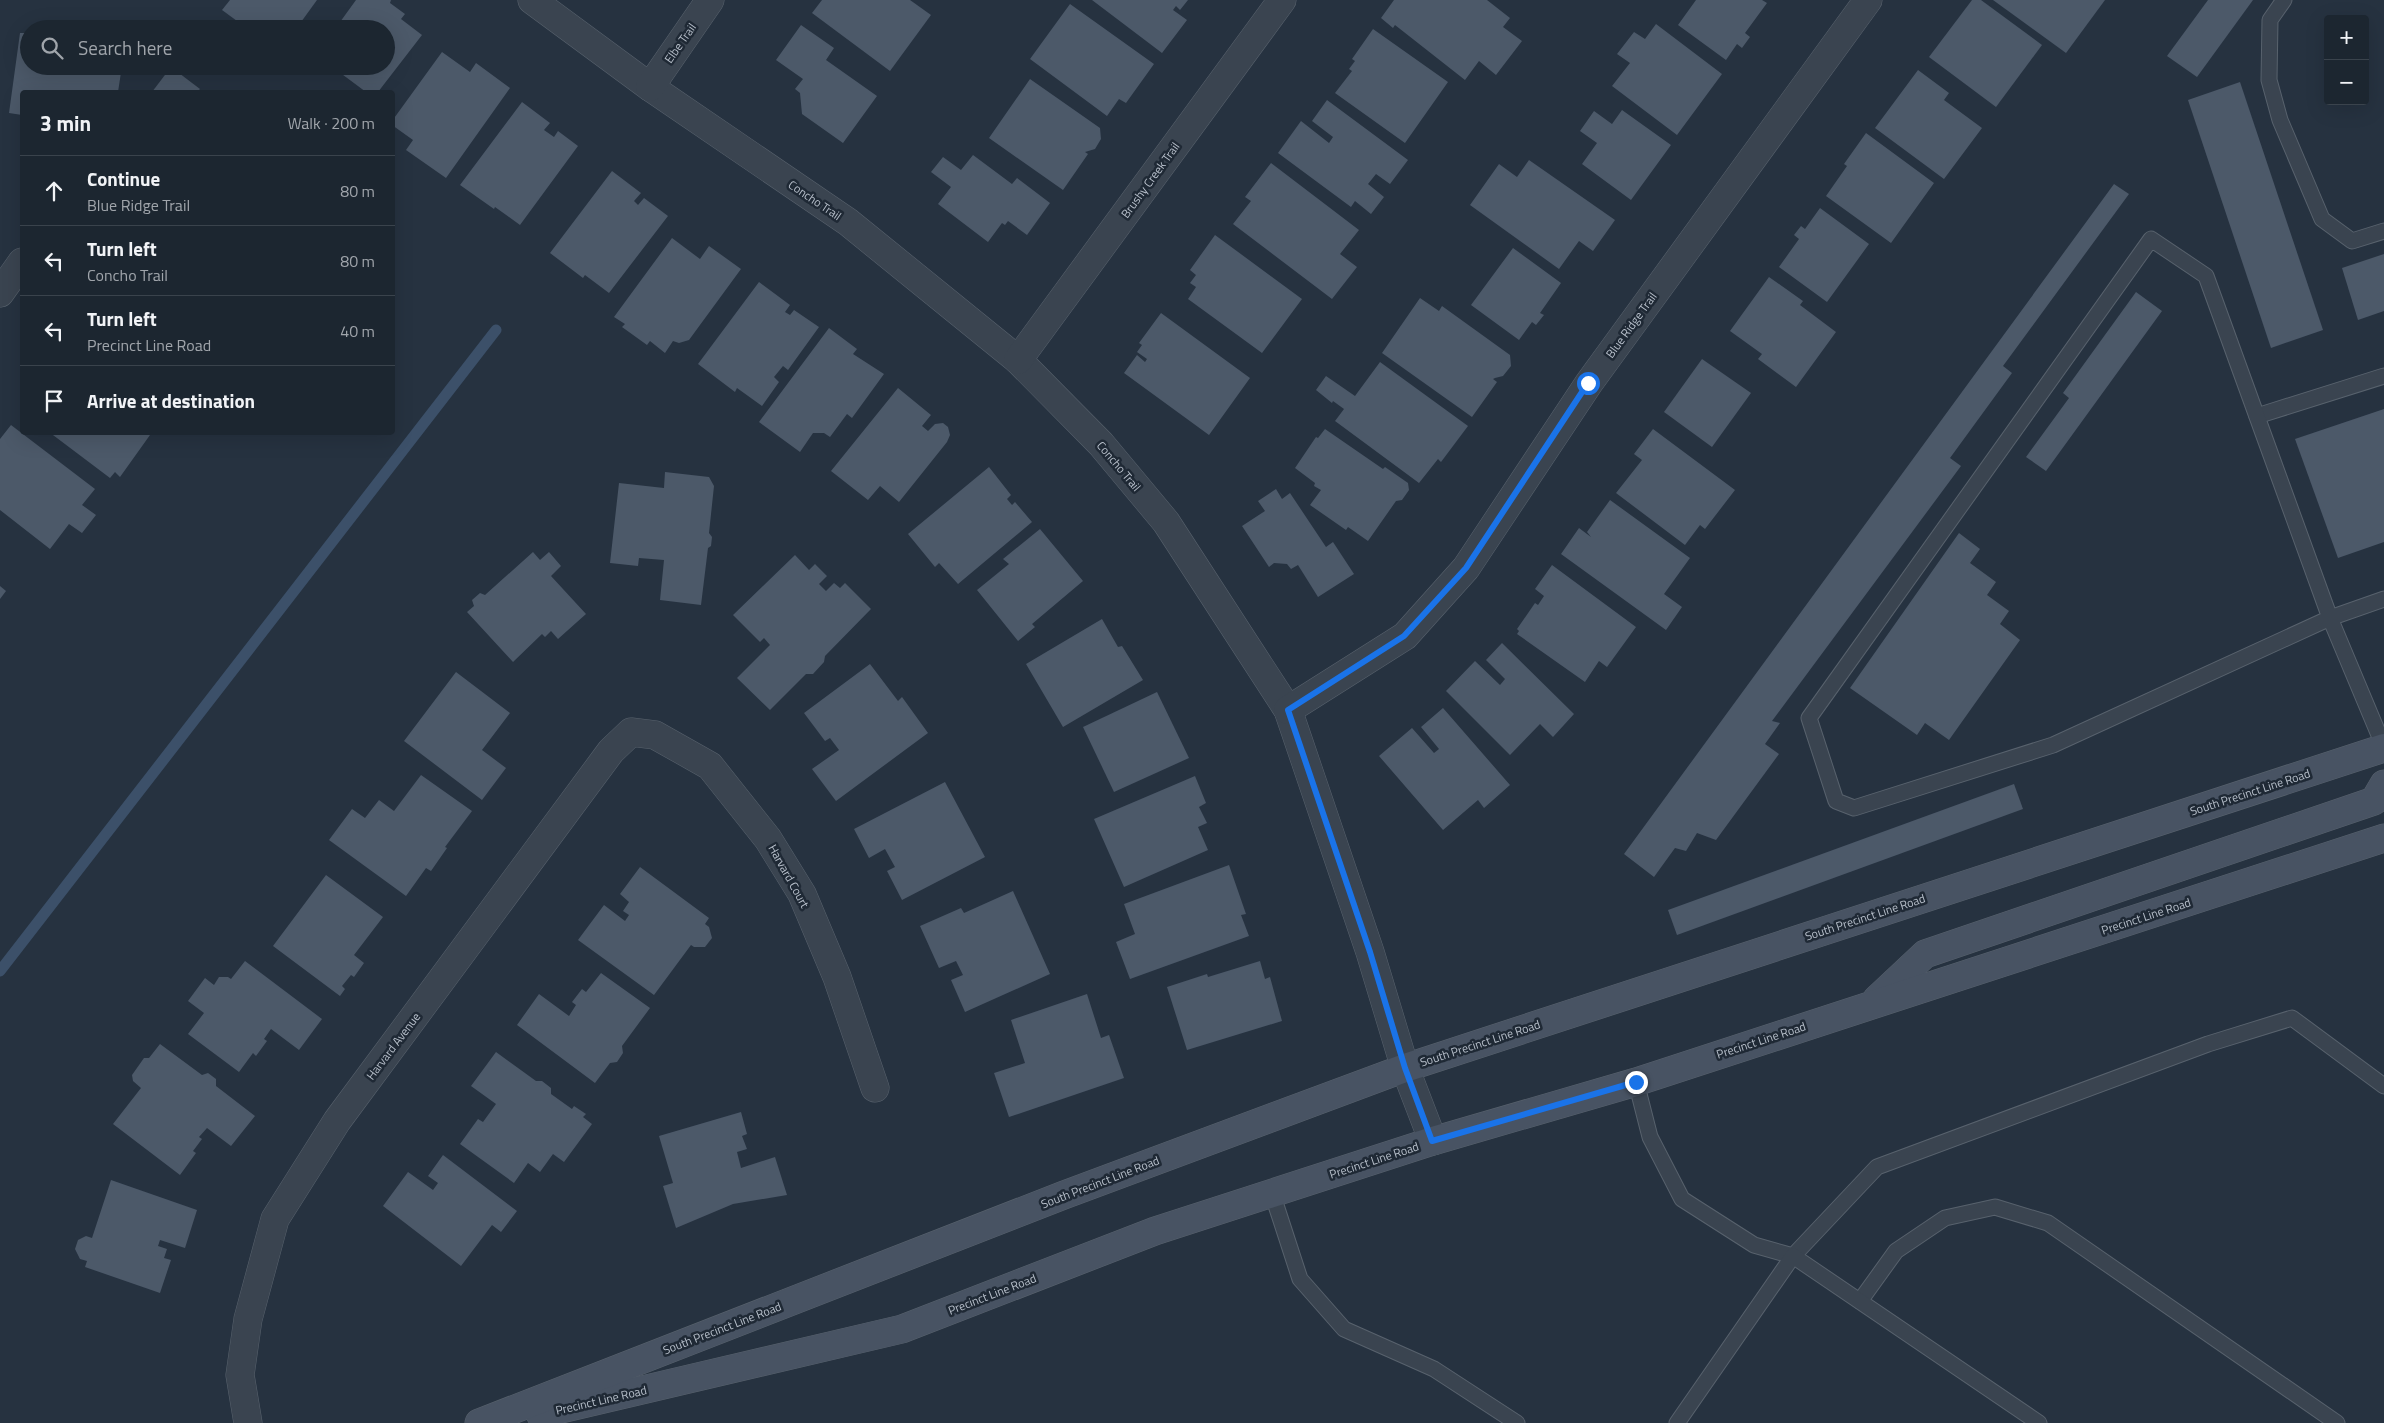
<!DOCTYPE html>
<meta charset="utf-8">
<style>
:root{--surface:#1c2630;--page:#29323c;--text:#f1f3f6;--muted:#a0a5ab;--line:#3a434c}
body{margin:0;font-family:"Titillium Web",sans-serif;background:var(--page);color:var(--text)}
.controls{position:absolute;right:15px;top:15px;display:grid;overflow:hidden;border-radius:5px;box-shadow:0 5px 20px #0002}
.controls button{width:45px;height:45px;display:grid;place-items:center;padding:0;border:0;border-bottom:1px solid var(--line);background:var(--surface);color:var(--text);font:25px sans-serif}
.stop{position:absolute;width:15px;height:15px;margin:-11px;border:4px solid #1a73e8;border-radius:50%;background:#fff}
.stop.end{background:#1a73e8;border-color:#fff;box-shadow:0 1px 5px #0008}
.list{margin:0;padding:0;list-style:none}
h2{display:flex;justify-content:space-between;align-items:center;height:65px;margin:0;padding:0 20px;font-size:21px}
h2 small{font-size:16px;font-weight:400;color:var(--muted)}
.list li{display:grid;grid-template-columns:32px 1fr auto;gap:15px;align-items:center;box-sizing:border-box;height:70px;padding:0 20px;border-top:1px solid var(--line)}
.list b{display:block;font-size:19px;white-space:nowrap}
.list p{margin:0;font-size:16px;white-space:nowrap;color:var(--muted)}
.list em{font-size:16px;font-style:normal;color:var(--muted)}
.icon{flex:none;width:28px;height:28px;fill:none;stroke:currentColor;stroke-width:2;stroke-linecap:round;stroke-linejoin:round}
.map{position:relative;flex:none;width:2384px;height:1423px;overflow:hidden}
.search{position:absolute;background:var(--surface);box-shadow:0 5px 20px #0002;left:20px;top:20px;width:375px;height:55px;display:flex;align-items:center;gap:12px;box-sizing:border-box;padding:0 18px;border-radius:28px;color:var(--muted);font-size:19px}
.panel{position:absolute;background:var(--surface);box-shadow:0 5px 20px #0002;left:20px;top:90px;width:375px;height:345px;border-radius:5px}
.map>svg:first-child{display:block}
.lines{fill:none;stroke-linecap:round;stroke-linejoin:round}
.stream{stroke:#3c5069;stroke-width:11}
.building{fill:#4c5969}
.lane-casing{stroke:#58626d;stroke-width:17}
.street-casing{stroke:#58626d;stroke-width:29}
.secondary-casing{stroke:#58626d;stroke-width:29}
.lane{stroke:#3a4450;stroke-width:15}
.street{stroke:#3a4450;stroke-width:28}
.secondary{stroke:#485363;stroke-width:28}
.route{stroke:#1a73e8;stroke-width:6}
.labels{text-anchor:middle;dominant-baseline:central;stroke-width:5;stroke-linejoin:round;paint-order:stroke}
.street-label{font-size:12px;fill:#b7bfca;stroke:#1f2935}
</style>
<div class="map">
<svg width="2384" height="1423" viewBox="0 0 2384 1423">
<rect width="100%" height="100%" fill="#263240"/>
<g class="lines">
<path class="stream" d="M0 971 496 330"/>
</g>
<g class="building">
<path d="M230 0H317L296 29H248L222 10Z"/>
<path d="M356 0H391L390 3 405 14 401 19 422 35 378 92H366L331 66H386V29H335Z"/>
<path d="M822 0H910L931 15 890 71 812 13Z"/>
<path d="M1092 0H1188L1180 10 1176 6 1173 10 1187 20 1162 53Z"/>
<path d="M1394 0H1487L1510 18 1503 27 1522 41 1496 75 1479 61 1465 80 1395 25 1393 28 1381 18Z"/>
<path d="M1696 0H1762L1767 3 1745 33 1750 37 1742 48 1737 44 1726 60 1678 25Z"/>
<path d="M1972 0H1981L2042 45 1996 107 1929 57Z"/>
<path d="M1993 0H2105L2066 53Z"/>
<path d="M2208 0H2253L2197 77 2167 56Z"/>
<path d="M1070 4 1154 64 1126 103 1119 99 1107 116 1030 59Z"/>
<path d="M1656 24 1722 74 1677 135 1612 86 1630 63 1617 54 1634 32 1645 39Z"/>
<path d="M801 25 834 48 826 60 877 96 843 143 802 114 800 93 795 89 803 79 776 60Z"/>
<path d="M1373 29 1448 82 1405 143 1335 93 1352 71 1349 69 1355 61 1352 59Z"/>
<path d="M20 33H29V66H122L118 92H22V115L9 113Z"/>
<path d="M442 52 470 72 476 63 510 88 446 178 406 150 413 140 392 125V121Z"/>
<path d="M171 67 200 89 197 92H152Z"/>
<path d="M1918 70 1949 93 1944 100 1982 128 1944 179 1875 128Z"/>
<path d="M1030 79 1100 128 1101 139 1095 149 1085 152 1088 154 1063 190 989 138Z"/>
<path d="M2240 82 2323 330 2271 348 2188 100Z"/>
<path d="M1327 100 1408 160 1390 184 1376 174 1368 184 1384 197 1371 214 1355 201 1351 207 1278 153 1301 121 1329 143 1333 137 1312 121Z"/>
<path d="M522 102 550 123 544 130 554 137 558 131 578 146 520 225 495 207 494 209 460 185Z"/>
<path d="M1622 110 1671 145 1631 200 1582 164 1597 143 1580 131 1594 111 1612 124Z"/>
<path d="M1866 133 1934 183 1891 243 1826 196 1847 166 1844 164Z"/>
<path d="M973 155 1012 184 1017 178 1050 203 1027 235 1008 221 1005 225 1002 223 988 242 938 204 951 187 931 172 943 157 961 170Z"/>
<path d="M1529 160 1615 220 1593 251 1579 241 1559 269 1470 205 1499 164 1517 177Z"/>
<path d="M1271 163 1359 230 1340 254 1357 267 1332 299 1233 224 1251 201 1245 197Z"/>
<path d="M612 171 641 193 634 201 638 205 644 198 668 216 609 293 585 275 583 278 550 253Z"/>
<path d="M2114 184 2129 194 2003 366 2012 373 1950 458 1961 466 1772 721 1780 723 1765 744 1779 754 1716 840 1697 833 1686 851 1675 848 1654 877 1624 854Z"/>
<path d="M1820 208 1869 244 1827 302 1779 267 1799 239 1794 235 1801 226 1805 229Z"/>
<path d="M1215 235 1302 299 1262 353 1188 299 1196 287 1190 283 1196 275 1190 270Z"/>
<path d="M672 238 700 259 709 246 741 269 689 340 679 343 673 341 665 353 650 341 647 345 622 327 625 324 614 317Z"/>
<path d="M1513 248 1561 283 1540 313 1544 315 1536 325 1532 322 1519 340 1471 305Z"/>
<path d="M2384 254V311L2358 320 2342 268Z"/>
<path d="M1769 277 1803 301 1800 305 1836 332 1796 387 1758 359 1762 354 1730 331Z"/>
<path d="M759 282 790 305 785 312 790 315 794 310 819 327 788 370 783 366 774 377 779 382 762 406 737 388 735 392 698 364Z"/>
<path d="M2136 292 2162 311 2046 471 2026 457 2069 398 2063 393Z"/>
<path d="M1420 298 1439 311 1442 306 1510 355 1511 366 1503 376 1495 378 1493 379 1497 382 1472 417 1382 353Z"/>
<path d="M1161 313 1250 378 1209 435 1124 373 1137 355 1145 362 1147 359 1137 352 1142 345 1139 343Z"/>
<path d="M829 328 857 349 853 354 884 374 852 418 847 414 830 437 824 433H813L800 452 759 422Z"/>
<path d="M1702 359 1751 393 1712 447 1664 412Z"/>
<path d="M1380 362 1468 426 1441 462 1438 459 1419 483 1335 421 1344 409 1333 401 1332 403 1316 390 1326 376 1355 396Z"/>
<path d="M898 388 931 415 922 426 928 431 935 424 943 423 948 427 950 435 947 442 899 502 880 486 868 500 831 471Z"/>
<path d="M2384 409V542L2338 558 2295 439Z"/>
<path d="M11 425 95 489 82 505 96 515 82 533 69 524 50 549 0 510V439Z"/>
<path d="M1325 429 1383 469 1385 467 1408 483 1409 490 1402 500 1396 501 1368 541 1348 527 1346 530 1310 505 1321 490 1314 486 1315 483 1295 468 1316 437 1318 438Z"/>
<path d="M1653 429 1735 490 1705 529 1700 525 1685 545 1616 493 1642 460 1634 454Z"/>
<path d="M49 432H146L150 435 120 477 115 472 110 478Z"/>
<path d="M989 467 1011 495 1007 499 1012 505 1015 502 1032 522 958 584 939 563 935 567 908 534Z"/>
<path d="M665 472 709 477 714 486 709 533 712 537 711 546 708 548 701 605 660 600 664 560 639 558 638 566 610 563 619 483 664 488Z"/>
<path d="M1276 489 1282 499 1290 493 1326 547 1333 542 1354 574 1318 597 1298 565 1291 569 1287 564 1274 563 1269 567 1242 526 1265 511 1258 501Z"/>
<path d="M1610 500 1690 558 1664 594 1682 607 1666 630 1561 554 1579 528 1591 537 1587 532Z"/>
<path d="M1040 529 1083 581 1032 624 1035 627 1018 641 977 590 1009 564 1003 559Z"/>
<path d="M1959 533 1980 549 1970 563 1996 582 1987 595 2009 611 2000 624 2020 640 1949 740 1925 723 1917 735 1850 688Z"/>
<path d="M533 552 540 560 549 552 561 566 551 576 586 614 558 639 551 631 545 637 542 634 513 662 467 612 474 606 472 600 480 593 485 595Z"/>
<path d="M795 555 809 570 815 564 827 576 819 584 826 591 834 583 840 588 845 583 871 609 825 656 824 662 813 674H806L770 710 737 678 770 645 764 638 760 642 733 615Z"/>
<path d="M1552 565 1636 627 1607 667 1599 661 1585 682 1517 634 1519 631 1517 629 1535 603 1538 605 1544 596 1535 589Z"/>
<path d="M0 586 6 591 0 599Z"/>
<path d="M1102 619 1118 647 1122 646 1143 680 1063 727 1026 664Z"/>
<path d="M1502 643 1574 714 1553 737 1540 724 1510 755 1446 691 1475 661 1500 685 1505 679 1486 660Z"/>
<path d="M870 664 898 701 902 697 928 733 836 801 812 769 839 750 830 738 825 741 804 713Z"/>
<path d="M456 672 510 713 482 750 506 768 482 800 404 741Z"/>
<path d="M1157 692 1189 758 1114 792 1083 727Z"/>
<path d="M1443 708 1510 785 1484 808 1478 800 1443 830 1379 756 1412 728 1434 753 1439 749 1421 727Z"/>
<path d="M421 775 472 811 445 847 447 848 431 871 426 868 406 896 329 840 352 809 365 818 379 800 394 811Z"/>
<path d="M1195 776 1206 803 1199 807 1207 823 1198 827 1208 850 1124 887 1094 819Z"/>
<path d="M945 782 985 857 902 900 887 871 895 867 885 849 869 858 854 829Z"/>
<path d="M2014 784 2023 809 1677 935 1668 910Z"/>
<path d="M1229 865 1246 914 1241 915 1249 936 1130 979 1116 942 1135 934 1124 904Z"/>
<path d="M640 867 709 918 705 924 709 927 712 938 705 947H694L691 945 654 995 578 940 604 905 625 921 629 915 623 911 629 902 620 894Z"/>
<path d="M326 875 383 917 354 955 364 963 354 977 351 975 342 986 345 989 340 996 273 946Z"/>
<path d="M1013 891 1050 974 965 1012 951 980 963 975 956 961 939 968 920 926 961 908 964 913Z"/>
<path d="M245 961 322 1019 299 1050 271 1029 264 1039 267 1041 256 1056 253 1053 239 1072 188 1034 204 1013 188 1001 205 978 214 985 219 977H228L231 979Z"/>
<path d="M1260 961 1265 979 1270 977 1282 1021 1187 1050 1167 987 1207 974 1208 977Z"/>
<path d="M601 973 650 1008 622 1046 623 1053 617 1062 610 1063 595 1083 517 1025 539 994 569 1016 576 1005 572 1002 582 989 586 992Z"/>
<path d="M1087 994 1101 1038 1109 1035 1124 1078 1009 1117 994 1073 1025 1063 1011 1020Z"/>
<path d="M160 1044 202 1075 208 1073 216 1079V1086L255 1116 231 1146 207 1128 199 1137 202 1139 193 1151 196 1153 180 1175 113 1124 141 1088 133 1081 132 1075 144 1058H149Z"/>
<path d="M496 1052 536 1081H542L551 1088V1094L572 1109 574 1106 586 1114 583 1117 592 1124 564 1162 553 1154 540 1172 528 1163 514 1183 460 1144 478 1119 483 1122 496 1104 471 1086Z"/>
<path d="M741 1112 747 1134 742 1136 747 1149 737 1152 741 1168 775 1157 787 1195 733 1204 676 1228 663 1186 673 1183 659 1136Z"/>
<path d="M443 1155 517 1211 501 1232 492 1225 461 1266 383 1206 408 1172 433 1190 438 1183 428 1176Z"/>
<path d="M111 1180 197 1210 185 1248 160 1240 158 1246 167 1249 164 1258 171 1260 160 1293 85 1267 87 1261 80 1259 75 1249 78 1240 86 1236 92 1238Z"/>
</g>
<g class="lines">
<defs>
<g id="lane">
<path d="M2284 0 2270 20 2269 80 2280 120 2322 219 2352 241 2384 231"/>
<path d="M2257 416 2384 376"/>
<path d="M2384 599 2330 618 2053 745 1854 808 1836 801 1809 718 2151 239 2206 276 2330 618 2384 747"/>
<path d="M1636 1082 1650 1137 1682 1199 1754 1245 1793 1256 1877 1167 2208 1044 2292 1018 2384 1086"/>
<path d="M1272 1193 1300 1279 1344 1329 1434 1369 1517 1423"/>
<path d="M1860 1301 1896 1251 1945 1218 1995 1207 2048 1223 2337 1423"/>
<path d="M1677 1423 1793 1256 2039 1423"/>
</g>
<g id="street">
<path d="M532 0 650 87 848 222 1018 360 1101 444 1166 522 1288 710 1370 952 1405 1068 1433 1141"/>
<path d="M650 87 710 0"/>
<path d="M0 293 22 262"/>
<path d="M1018 360 1282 0"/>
<path d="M1288 710 1405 636 1466 568 1589 383 1868 0"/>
<path d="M248 1423 240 1375 248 1319 275 1219 337 1121 611 751 631 732 655 735 710 766 768 839 802 894 837 977 875 1088"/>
</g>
<g id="secondary">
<path d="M1877 999 1925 954 2374 801 2384 784"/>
<path d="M540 1414 902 1329 1155 1231 1433 1141 1636 1082 2384 838"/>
<path d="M479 1423 1064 1195 1405 1068 2384 748"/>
</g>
</defs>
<use href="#lane" class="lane-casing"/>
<use href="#street" class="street-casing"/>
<use href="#secondary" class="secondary-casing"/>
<use href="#lane" class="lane"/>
<use href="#street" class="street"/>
<use href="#secondary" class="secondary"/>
</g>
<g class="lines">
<path class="route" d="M1588 383 1466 568 1404 636 1288 710 1370 952 1405 1068 1432 1141 1636 1082"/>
</g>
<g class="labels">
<g class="street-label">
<text transform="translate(680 43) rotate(-55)">Elbe Trail</text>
<text transform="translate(1150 180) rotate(-54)">Brushy Creek Trail</text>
<text transform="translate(815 200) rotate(34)">Concho Trail</text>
<text transform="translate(1631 325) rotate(-54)">Blue Ridge Trail</text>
<text transform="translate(1119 466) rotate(50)">Concho Trail</text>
<text transform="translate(2250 792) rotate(-18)">South Precinct Line Road</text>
<text transform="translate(789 876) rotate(61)">Harvard Court</text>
<text transform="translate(2146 916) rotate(-18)">Precinct Line Road</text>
<text transform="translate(1865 917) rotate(-18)">South Precinct Line Road</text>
<text transform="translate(1761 1040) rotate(-18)">Precinct Line Road</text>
<text transform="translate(1480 1043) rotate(-18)">South Precinct Line Road</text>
<text transform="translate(393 1046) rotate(-53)">Harvard Avenue</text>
<text transform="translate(1374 1160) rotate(-18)">Precinct Line Road</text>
<text transform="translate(1100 1182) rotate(-21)">South Precinct Line Road</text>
<text transform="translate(992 1294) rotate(-21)">Precinct Line Road</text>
<text transform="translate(722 1328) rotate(-21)">South Precinct Line Road</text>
<text transform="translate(601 1400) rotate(-13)">Precinct Line Road</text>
</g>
</g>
</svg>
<div class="controls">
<button>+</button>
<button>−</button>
</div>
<div class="stop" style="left:1588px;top:383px"></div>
<div class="stop end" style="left:1636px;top:1082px"></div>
<div class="search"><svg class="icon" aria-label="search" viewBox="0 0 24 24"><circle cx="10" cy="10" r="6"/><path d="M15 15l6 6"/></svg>Search here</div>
<section class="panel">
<h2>3 min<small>Walk · 200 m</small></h2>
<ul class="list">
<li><svg class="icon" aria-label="ahead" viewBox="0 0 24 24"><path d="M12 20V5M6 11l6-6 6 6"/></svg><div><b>Continue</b><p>Blue Ridge Trail</p></div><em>80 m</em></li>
<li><svg class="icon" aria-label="left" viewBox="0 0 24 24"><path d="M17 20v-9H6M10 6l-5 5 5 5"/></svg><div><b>Turn left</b><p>Concho Trail</p></div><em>80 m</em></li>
<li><svg class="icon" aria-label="left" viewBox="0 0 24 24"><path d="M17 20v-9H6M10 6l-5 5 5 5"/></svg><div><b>Turn left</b><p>Precinct Line Road</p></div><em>40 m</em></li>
<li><svg class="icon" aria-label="arrive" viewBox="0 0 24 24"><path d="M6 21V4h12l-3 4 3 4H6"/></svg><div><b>Arrive at destination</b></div></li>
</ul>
</section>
</div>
